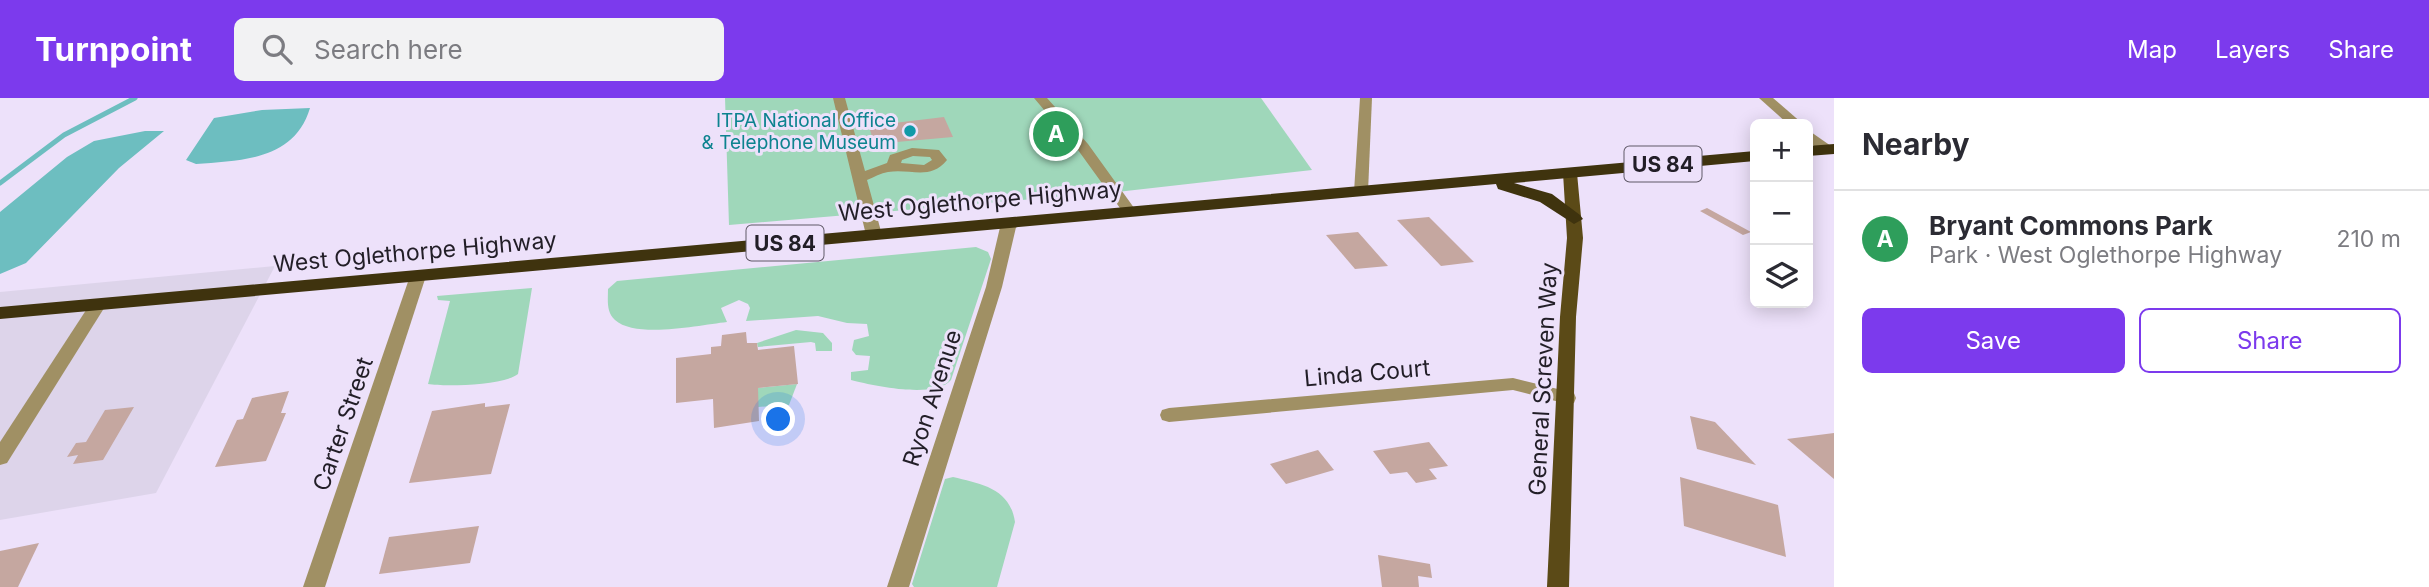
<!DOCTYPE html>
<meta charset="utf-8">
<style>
:root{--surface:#fff;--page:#f2f2f3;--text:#2b2b33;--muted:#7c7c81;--line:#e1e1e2;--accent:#7c3aed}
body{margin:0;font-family:Inter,sans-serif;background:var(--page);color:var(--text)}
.controls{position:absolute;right:21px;top:21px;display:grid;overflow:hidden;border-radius:10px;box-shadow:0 4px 18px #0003}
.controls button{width:63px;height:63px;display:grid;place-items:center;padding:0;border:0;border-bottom:2px solid var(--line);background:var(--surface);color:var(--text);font:35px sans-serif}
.you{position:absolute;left:779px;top:322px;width:24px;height:24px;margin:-18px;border:5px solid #fff;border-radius:50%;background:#1a73e8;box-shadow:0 0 0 10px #1a73e833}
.badge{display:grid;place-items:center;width:46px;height:46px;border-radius:50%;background:var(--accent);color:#fff;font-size:23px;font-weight:700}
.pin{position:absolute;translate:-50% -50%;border:4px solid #fff;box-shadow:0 2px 7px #0006}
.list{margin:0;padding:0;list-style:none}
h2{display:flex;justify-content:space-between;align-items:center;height:91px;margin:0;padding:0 28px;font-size:30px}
h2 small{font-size:23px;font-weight:400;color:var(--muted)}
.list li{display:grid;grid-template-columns:46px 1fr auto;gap:21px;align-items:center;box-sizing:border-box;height:98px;padding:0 28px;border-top:2px solid var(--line)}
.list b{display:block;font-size:26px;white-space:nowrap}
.list p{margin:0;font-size:23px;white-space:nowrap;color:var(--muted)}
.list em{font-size:23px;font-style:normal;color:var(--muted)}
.actions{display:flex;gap:14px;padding:21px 28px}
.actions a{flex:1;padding:16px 0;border:2px solid var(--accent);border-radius:10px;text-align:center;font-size:24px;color:var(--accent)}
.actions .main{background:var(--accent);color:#fff}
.icon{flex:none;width:38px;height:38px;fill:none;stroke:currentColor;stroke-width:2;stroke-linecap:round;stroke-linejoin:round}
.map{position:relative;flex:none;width:1834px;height:489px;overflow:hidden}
header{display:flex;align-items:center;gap:42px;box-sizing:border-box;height:98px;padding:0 35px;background:var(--accent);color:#fff}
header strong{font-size:33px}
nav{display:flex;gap:38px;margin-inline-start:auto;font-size:24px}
.search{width:490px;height:63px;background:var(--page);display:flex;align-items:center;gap:18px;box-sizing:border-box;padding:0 24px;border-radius:10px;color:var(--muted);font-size:26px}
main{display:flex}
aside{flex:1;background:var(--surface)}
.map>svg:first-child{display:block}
.commercial{fill:#ddd4ea}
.green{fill:#9fd7ba}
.water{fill:#6dbec0}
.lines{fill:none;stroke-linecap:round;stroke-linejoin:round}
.stream{stroke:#6dbec0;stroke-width:5}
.building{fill:#c5a7a0}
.minor{fill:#a09064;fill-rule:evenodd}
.major{fill:#5b4a17;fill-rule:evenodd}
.highway{fill:#3f330e;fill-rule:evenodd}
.culture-dot{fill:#0f9aa8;stroke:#ede1fa;stroke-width:2.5}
.labels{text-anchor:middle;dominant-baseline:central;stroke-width:6;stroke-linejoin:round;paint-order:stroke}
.far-culture-label{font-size:19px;fill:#0d838f;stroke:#ede1fa;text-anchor:end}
.shield{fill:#ede1fa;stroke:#5f5866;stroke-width:2}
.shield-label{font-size:21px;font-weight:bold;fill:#221e27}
.street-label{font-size:23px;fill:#221e27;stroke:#ede1fa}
</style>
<header>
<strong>Turnpoint</strong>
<div class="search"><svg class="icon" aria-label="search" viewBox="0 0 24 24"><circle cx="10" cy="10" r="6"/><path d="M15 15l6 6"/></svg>Search here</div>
<nav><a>Map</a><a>Layers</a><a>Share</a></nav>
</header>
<main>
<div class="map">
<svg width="1834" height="489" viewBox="0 0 1834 489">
<rect width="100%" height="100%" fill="#ede1fa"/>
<path class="commercial" d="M275 168 156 395 0 422V194Z"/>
<g class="green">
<path d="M725 0H1261L1312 72 1117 94 729 127Z"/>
<path d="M976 149 988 154 991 161 951 282C935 301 874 288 851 282V274L868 272 870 258 856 257 852 252 854 242 869 238 867 226 847 225 818 218 746 223 750 210 748 206 739 202 721 210 727 224C700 227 636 241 615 222 606 214 608 202 608 191L617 183Z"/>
<path d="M532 190 518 276C505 287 446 289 428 286L450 203 438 202 437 198Z"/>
<path d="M796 232 823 235 832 245V253H816L815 245 811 244 758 249 757 245Z"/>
<path d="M797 286 789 307 758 309V290Z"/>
<path d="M953 379C981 386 1010 390 1015 424L997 489H914L912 486 945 381Z"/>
</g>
<g class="water">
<path d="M310 10C294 63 241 62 196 66L186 62 214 20 262 12Z"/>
<path d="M145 33H164L119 70 26 165 0 176V114L67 59 94 43Z"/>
</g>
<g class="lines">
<path class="stream" d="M0 85 64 37 135 0"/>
</g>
<g class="building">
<path d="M944 19 953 39 874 46 869 28Z"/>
<path d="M1707 110 1751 134 1743 137 1700 113Z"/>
<path d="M1429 119 1474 164 1441 168 1397 122Z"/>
<path d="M1358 134 1388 168 1355 171 1326 137Z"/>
<path d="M746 234 747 245H757L758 252 794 248 798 286 758 290 759 323 714 330 713 301 676 305V260L711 256V249L721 248 722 237Z"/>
<path d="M289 293 281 315H286L266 363 215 369 237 322 243 321 252 300Z"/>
<path d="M485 305V309L510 306 491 376 409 385 432 313Z"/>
<path d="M134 309 103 362 73 366 78 357 67 359 76 345 86 344 105 312Z"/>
<path d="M1690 318 1715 324 1756 367 1697 351Z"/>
<path d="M1834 335V381L1787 341Z"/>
<path d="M1429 344 1448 368 1429 371 1437 381 1416 385 1407 374 1390 376 1373 353Z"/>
<path d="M1318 352 1334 372 1286 386 1270 366Z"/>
<path d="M1680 379 1778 407 1786 459 1684 428Z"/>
<path d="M479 428 470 465 379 476 389 439Z"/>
<path d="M39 445 18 489H0V453Z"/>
<path d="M1378 457 1430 466 1432 480 1418 478 1419 489H1382Z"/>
</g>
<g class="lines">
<g class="minor">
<path d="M833 0H845L865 73 887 65 890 57 912 50 939 52 947 62C930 83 910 70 888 74 881 75 874 79 867 82L882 137 879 140 874 142 866 137ZM913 58 930 59 932 62 924 67 901 65 902 62Z"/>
<path d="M1034 0H1047L1088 46 1137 114 1135 117H1125L1078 52Z"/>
<path d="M1360 0H1372L1368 94 1361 98 1354 94Z"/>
<path d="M1759 0H1773L1803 26H1788Z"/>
<path d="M1808 32 1831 48V54H1821L1808 43Z"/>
<path d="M1009 120 1017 125 1002 189 909 489H887L986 189 1001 125Z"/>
<path d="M418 173 426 178 325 489H303L410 178Z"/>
<path d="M98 202 106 207 7 365 0 367V344L92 203Z"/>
<path d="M1513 280 1574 295 1576 300 1574 305 1567 306 1513 292 1169 324 1162 322 1160 317 1162 312 1169 310Z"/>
</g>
<path class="major" d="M1570 71 1577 75 1583 140 1576 219 1569 489H1547L1560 219 1567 140 1563 75Z"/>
<g class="highway">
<path d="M1834 46V56L1808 58V48Z"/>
<path d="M1755 53V63L1514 85 1552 96 1580 117 1583 121 1574 126 1540 104 1498 91 1496 86 0 221V209Z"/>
</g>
</g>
<circle class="culture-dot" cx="910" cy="33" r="7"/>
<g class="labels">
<g class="far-culture-label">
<text x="896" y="22">ITPA National Office<tspan x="896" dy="22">&amp; Telephone Museum</tspan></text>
</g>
<g class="shield">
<rect x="1624.5" y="48.5" width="77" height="35" rx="5"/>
<rect x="746.5" y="127.5" width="77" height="35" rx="5"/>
</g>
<g class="shield-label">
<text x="1663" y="66">US 84</text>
<text x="785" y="145">US 84</text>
</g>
<g class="street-label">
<text transform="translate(980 103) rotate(-5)">West Oglethorpe Highway</text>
<text transform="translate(415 154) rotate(-5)">West Oglethorpe Highway</text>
<text transform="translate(1367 275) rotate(-5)">Linda Court</text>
<text transform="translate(1543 281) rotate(-87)">General Screven Way</text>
<text transform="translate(932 300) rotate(-72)">Ryon Avenue</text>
<text transform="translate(343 326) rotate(-71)">Carter Street</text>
</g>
</g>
</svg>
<div class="controls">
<button>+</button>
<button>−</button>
<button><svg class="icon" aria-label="layers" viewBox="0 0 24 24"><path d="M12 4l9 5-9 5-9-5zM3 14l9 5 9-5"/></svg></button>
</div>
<div class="you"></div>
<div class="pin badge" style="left:1056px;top:36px;background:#2e9e5b">A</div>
</div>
<aside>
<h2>Nearby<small></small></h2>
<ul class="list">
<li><span class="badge" style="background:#2e9e5b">A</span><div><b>Bryant Commons Park</b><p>Park · West Oglethorpe Highway</p></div><em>210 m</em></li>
</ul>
<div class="actions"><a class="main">Save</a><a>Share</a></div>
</aside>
</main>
